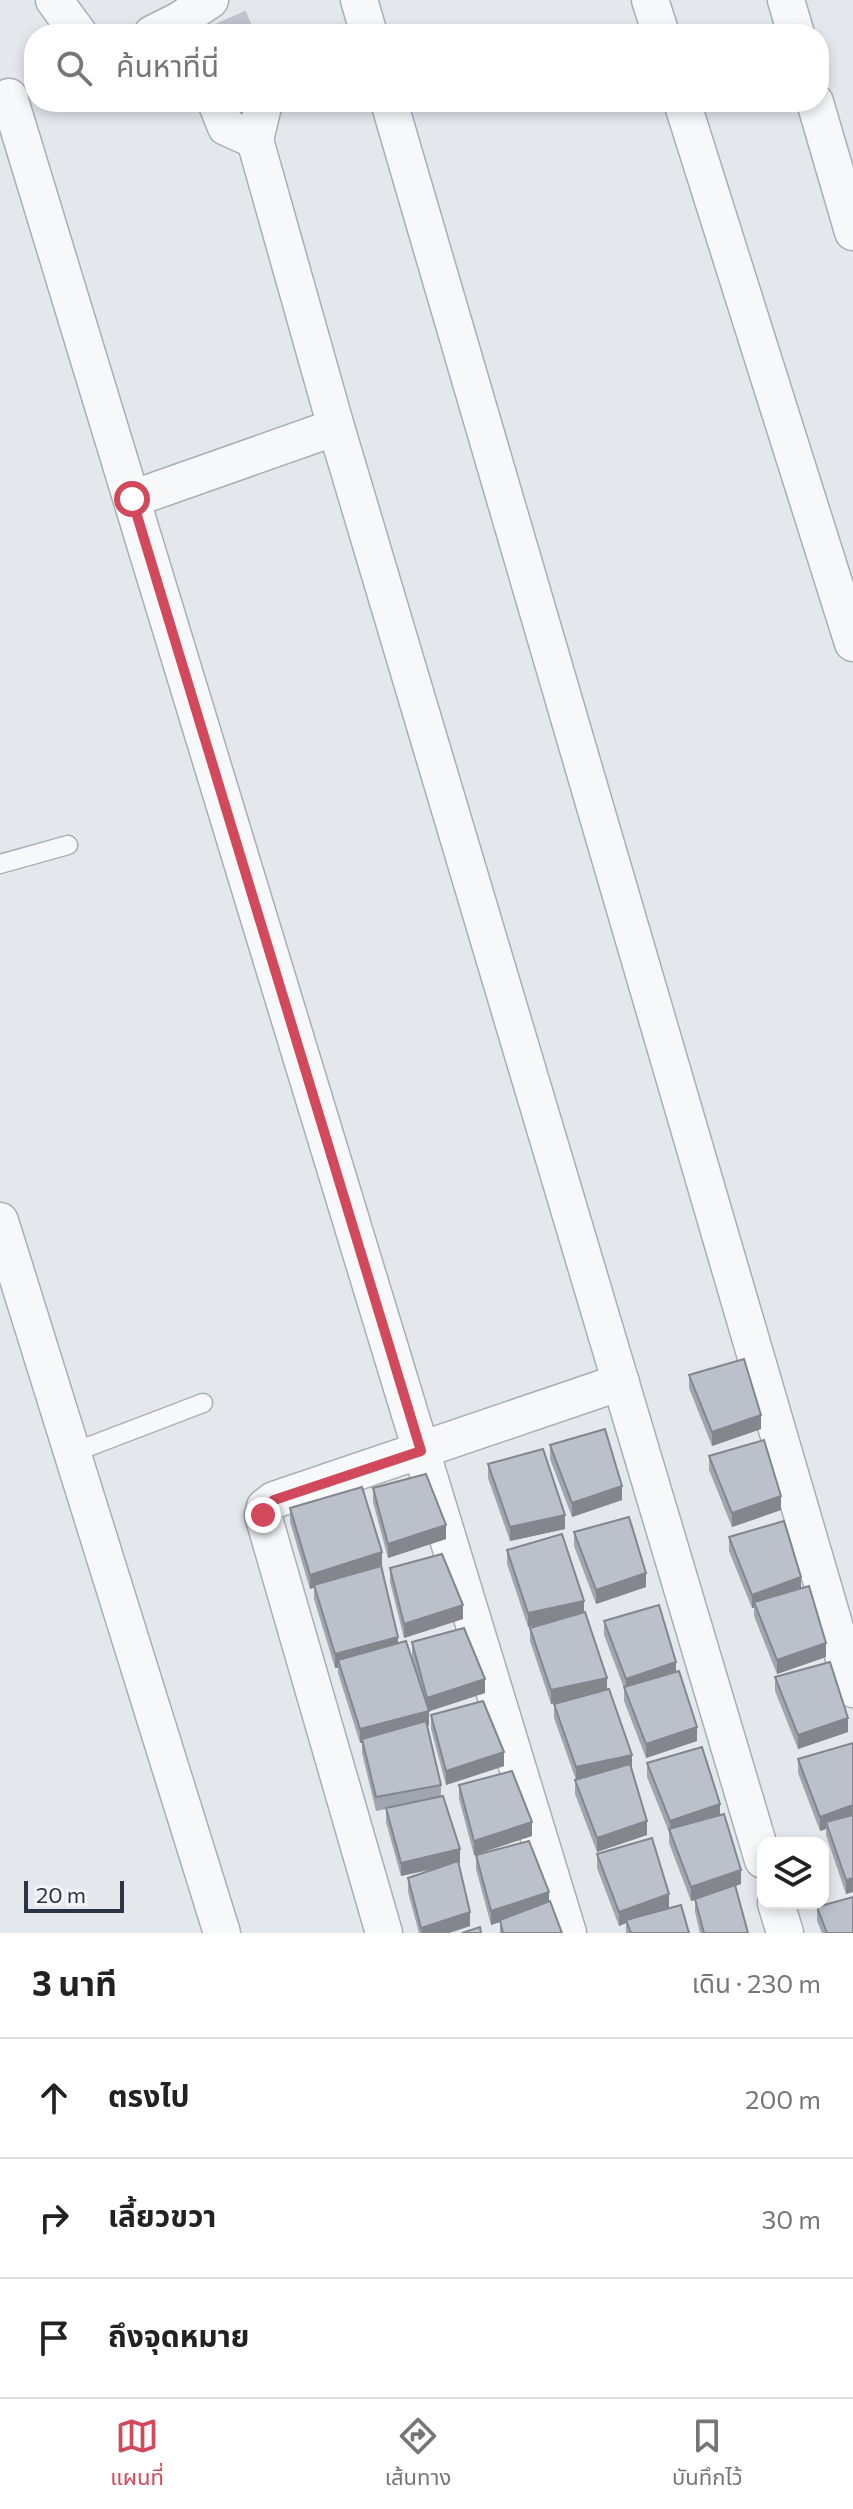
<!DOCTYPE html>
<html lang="th">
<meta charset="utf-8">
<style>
:root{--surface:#fff;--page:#f2f2f2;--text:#222;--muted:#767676;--line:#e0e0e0;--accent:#d1495b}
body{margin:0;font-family:Commissioner,"Noto Sans Thai",sans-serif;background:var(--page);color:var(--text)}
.controls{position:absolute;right:24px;bottom:24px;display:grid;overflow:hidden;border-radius:16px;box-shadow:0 4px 12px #0003}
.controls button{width:72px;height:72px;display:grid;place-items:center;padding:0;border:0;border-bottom:2px solid var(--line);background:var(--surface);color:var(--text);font:40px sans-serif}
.scale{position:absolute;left:24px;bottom:20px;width:100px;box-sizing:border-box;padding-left:8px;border:4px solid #2b3445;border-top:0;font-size:22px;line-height:28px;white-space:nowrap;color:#2b3445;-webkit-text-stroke:6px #f4f6f9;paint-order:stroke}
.stop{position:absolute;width:24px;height:24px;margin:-18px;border:6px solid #d1495b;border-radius:50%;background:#fff}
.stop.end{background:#d1495b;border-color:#fff;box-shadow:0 2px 8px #0008}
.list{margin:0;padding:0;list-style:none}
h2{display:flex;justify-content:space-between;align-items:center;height:104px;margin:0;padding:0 32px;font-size:34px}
h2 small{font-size:26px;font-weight:400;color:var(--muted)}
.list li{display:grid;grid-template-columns:52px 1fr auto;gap:24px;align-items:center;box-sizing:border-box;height:120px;padding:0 32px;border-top:2px solid var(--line)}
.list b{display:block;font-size:30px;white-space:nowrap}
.list em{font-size:26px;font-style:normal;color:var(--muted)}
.icon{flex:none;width:44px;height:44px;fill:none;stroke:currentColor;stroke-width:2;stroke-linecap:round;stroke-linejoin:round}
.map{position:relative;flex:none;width:853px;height:1933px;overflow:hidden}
.search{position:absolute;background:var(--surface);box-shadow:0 4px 12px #0003;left:24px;right:24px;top:24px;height:88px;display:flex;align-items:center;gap:20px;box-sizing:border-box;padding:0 28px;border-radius:32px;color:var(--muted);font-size:30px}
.sheet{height:464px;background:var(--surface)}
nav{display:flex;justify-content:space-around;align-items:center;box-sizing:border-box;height:112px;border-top:2px solid var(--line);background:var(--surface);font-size:22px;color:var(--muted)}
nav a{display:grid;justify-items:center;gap:4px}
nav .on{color:var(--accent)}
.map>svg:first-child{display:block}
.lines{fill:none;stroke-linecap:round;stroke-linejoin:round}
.minor-tunnel{stroke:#bfc3cb;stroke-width:36;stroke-dasharray:36 18;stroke-linecap:butt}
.service-casing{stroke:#a9aeb7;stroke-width:21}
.minor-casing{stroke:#a9aeb7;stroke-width:39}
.service{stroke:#f7f8fa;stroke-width:18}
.minor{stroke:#f7f8fa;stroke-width:36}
.wall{fill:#a1a5ae}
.shaded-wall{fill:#83868d}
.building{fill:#bbc0ca;stroke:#83868d;stroke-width:2}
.route{stroke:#d1495b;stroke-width:10}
</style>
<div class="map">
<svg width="853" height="1933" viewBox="0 0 853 1933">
<rect width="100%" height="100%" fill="#e4e7ec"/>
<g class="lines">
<path class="minor-tunnel" d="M229 18 236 34"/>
<defs>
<g id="service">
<path d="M0 864 68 845"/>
<path d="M72 1453 203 1403"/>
</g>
<g id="minor">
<path d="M54 0 79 34"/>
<path d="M359 0 369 34"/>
<path d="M650 0 661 34"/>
<path d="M786 0 796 34"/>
<path d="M152 34 180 20 210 0"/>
<path d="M9 97 568 1933"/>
<path d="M216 102 226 127 255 140"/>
<path d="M264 102 255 140 336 427 763 1860"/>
<path d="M389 102 853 1689"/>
<path d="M682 102 853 643"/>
<path d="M815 102 853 232"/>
<path d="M132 499 336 427"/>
<path d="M0 1221 222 1933"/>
<path d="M776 1903 785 1933"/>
<path d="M384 1933 263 1515 265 1507 274 1500 621 1382"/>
</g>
</defs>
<use href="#service" class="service-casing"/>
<use href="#minor" class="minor-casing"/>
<use href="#service" class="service"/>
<use href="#minor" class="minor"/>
</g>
<g class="wall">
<path d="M689 1375 761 1429 712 1446 689 1388Z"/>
<path d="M550 1445 622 1500 572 1517 550 1459Z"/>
<path d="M709 1456 781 1510 732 1527 709 1470Z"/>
<path d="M488 1464 565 1529 510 1541 488 1478Z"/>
<path d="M373 1488 446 1539 388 1558 373 1502Z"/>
<path d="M290 1508 382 1565 398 1643 418 1678 412 1656V1642L485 1693 429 1711V1725L427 1726 441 1785V1796L460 1863H458L470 1926 449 1933H419L408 1892V1878L437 1868 401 1876 386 1822V1809L376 1811 362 1753V1743H360L338 1673V1668H335L314 1599V1587L310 1589 290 1522Z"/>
<path d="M574 1532 646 1587 596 1604 574 1546Z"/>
<path d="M729 1537 801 1589 826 1657 777 1674 754 1616V1608H752L729 1551Z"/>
<path d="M507 1550 584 1612 632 1769 647 1835 597 1852 575 1794V1780H576L554 1718V1704L569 1700 551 1704 530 1641V1628L542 1624 528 1627 507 1564Z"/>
<path d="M390 1568 463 1619 404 1638 390 1582Z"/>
<path d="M604 1621 676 1672 697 1741 646 1758 624 1701V1688L604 1635Z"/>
<path d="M775 1677 848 1732 798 1749 775 1691Z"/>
<path d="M431 1715 504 1766 446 1785 431 1729Z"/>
<path d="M853 1743V1892L846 1894 826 1835V1829L820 1831 798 1773V1759Z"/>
<path d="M647 1763 720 1815 741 1884 735 1886 748 1933H700L695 1912V1900L691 1901 669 1843V1832L647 1777Z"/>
<path d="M459 1785 532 1836 474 1855 459 1799Z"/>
<path d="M597 1854 669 1908 689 1933H626V1923L619 1926 597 1868Z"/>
<path d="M476 1855 549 1902 562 1933H500V1922L491 1925 476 1869Z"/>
<path d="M817 1907 853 1933H822L817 1921Z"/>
</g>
<g class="shaded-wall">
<path d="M761 1415V1429L712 1446V1432Z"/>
<path d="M622 1486V1500L572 1517V1503Z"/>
<path d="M781 1496V1510L732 1527V1513Z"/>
<path d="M565 1515V1529L510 1541V1527Z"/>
<path d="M446 1525V1539L388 1558V1544Z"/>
<path d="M382 1552V1565L310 1589V1575Z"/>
<path d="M646 1573V1587L596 1604V1590Z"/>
<path d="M801 1577V1591L754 1602V1608H752V1595Z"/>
<path d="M584 1601V1615L528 1627V1613Z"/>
<path d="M463 1605V1619L404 1638V1624Z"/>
<path d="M398 1637V1650L338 1660V1668H335V1654Z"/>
<path d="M826 1643V1657L777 1674V1660Z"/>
<path d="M676 1662V1676L626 1693V1679Z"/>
<path d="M607 1678V1692L551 1704V1690Z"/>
<path d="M485 1679V1693L427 1712V1698Z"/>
<path d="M429 1711V1725L363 1743 362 1739V1743H360V1729Z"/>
<path d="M848 1718V1732L798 1749V1735Z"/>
<path d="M697 1727V1741L646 1758V1744Z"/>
<path d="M504 1752V1766L446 1785V1771Z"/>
<path d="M632 1755V1769L576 1781V1767Z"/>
<path d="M720 1804V1818L670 1835V1821Z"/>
<path d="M853 1805V1819L826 1822V1829L820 1831V1817Z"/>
<path d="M647 1821V1835L597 1852V1838Z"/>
<path d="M532 1822V1836L474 1855V1841Z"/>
<path d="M460 1849V1863L401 1876V1863Z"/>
<path d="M741 1870V1884L691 1901V1887Z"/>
<path d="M853 1878V1892L846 1894V1880Z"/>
<path d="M549 1892V1905L491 1925V1911Z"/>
<path d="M669 1894V1908L626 1920V1923L619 1926V1912Z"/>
<path d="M470 1912V1926L449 1933H421V1928Z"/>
</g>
<g class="building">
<path d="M744 1359 761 1415 712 1432 689 1375Z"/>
<path d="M605 1429 622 1486 572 1503 550 1445Z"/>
<path d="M764 1440 781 1496 732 1513 709 1456Z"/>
<path d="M543 1449 565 1515 510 1527 488 1464Z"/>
<path d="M426 1474 446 1525 388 1544 373 1488Z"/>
<path d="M362 1487 382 1552 310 1575 290 1508Z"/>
<path d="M629 1517 646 1573 596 1590 574 1532Z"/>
<path d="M784 1521 801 1577 752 1595 729 1537Z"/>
<path d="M562 1534 584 1601 528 1613 507 1550Z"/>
<path d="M442 1554 463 1605 404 1624 390 1568Z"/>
<path d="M381 1566 398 1637 335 1654 314 1585Z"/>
<path d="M809 1586 826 1643 777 1660 754 1602Z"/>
<path d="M659 1605 676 1662 626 1679 604 1621Z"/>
<path d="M585 1612 607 1678 551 1690 530 1628Z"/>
<path d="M464 1628 485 1679 427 1698 412 1642Z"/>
<path d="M406 1641 429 1711 360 1729 338 1660Z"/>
<path d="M830 1662 848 1718 798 1735 775 1677Z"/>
<path d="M679 1671 697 1727 646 1744 624 1687Z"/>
<path d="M609 1689 632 1755 576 1767 554 1704Z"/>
<path d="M483 1701 504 1752 446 1771 431 1715Z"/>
<path d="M426 1721 441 1785 376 1797 362 1739Z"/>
<path d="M853 1743V1805L820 1817 798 1759Z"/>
<path d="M702 1747 720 1804 670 1821 647 1763Z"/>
<path d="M630 1764 647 1821 597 1838 575 1780Z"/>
<path d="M512 1771 532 1822 474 1841 459 1785Z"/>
<path d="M443 1796 460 1849 401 1863 386 1808Z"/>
<path d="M724 1814 741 1870 691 1887 669 1829Z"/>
<path d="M853 1815V1878L846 1880 826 1822Z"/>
<path d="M652 1838 669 1894 619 1912 597 1854Z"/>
<path d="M529 1841 549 1892 491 1911 476 1855Z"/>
<path d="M458 1861 470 1912 421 1928 408 1878Z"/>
<path d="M735 1885 748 1933H704L695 1899Z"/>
<path d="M853 1897V1933H827L817 1907Z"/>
<path d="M550 1901 562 1933H503L500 1920Z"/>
<path d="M681 1905 689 1933H631L626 1920Z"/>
<path d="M480 1927 481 1933H462Z"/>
</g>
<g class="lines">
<path class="route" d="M132 499 421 1451 274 1500 265 1507 263 1515"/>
</g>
</svg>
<div class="controls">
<button><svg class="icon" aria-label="layers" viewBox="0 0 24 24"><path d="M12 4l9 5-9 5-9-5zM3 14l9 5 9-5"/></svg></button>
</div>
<div class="scale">20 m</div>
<div class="stop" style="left:132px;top:499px"></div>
<div class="stop end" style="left:263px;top:1515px"></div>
<div class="search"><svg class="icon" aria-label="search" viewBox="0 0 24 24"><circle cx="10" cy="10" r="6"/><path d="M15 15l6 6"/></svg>ค้นหาที่นี่</div>
</div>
<section class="sheet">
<h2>3 นาที<small>เดิน · 230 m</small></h2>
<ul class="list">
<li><svg class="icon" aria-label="ahead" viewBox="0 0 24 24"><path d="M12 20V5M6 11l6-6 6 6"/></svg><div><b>ตรงไป</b></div><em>200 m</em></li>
<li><svg class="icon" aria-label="right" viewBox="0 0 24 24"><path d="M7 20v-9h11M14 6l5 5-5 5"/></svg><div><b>เลี้ยวขวา</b></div><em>30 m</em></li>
<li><svg class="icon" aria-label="arrive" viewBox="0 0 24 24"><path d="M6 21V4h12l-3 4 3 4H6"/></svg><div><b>ถึงจุดหมาย</b></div></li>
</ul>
</section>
<nav>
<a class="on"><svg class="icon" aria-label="map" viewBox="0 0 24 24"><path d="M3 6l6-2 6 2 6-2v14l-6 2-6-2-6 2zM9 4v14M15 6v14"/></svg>แผนที่</a>
<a><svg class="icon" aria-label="directions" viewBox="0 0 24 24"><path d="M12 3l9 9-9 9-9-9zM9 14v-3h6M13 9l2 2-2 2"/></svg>เส้นทาง</a>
<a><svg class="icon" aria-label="saved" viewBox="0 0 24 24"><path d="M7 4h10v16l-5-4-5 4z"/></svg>บันทึกไว้</a>
</nav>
